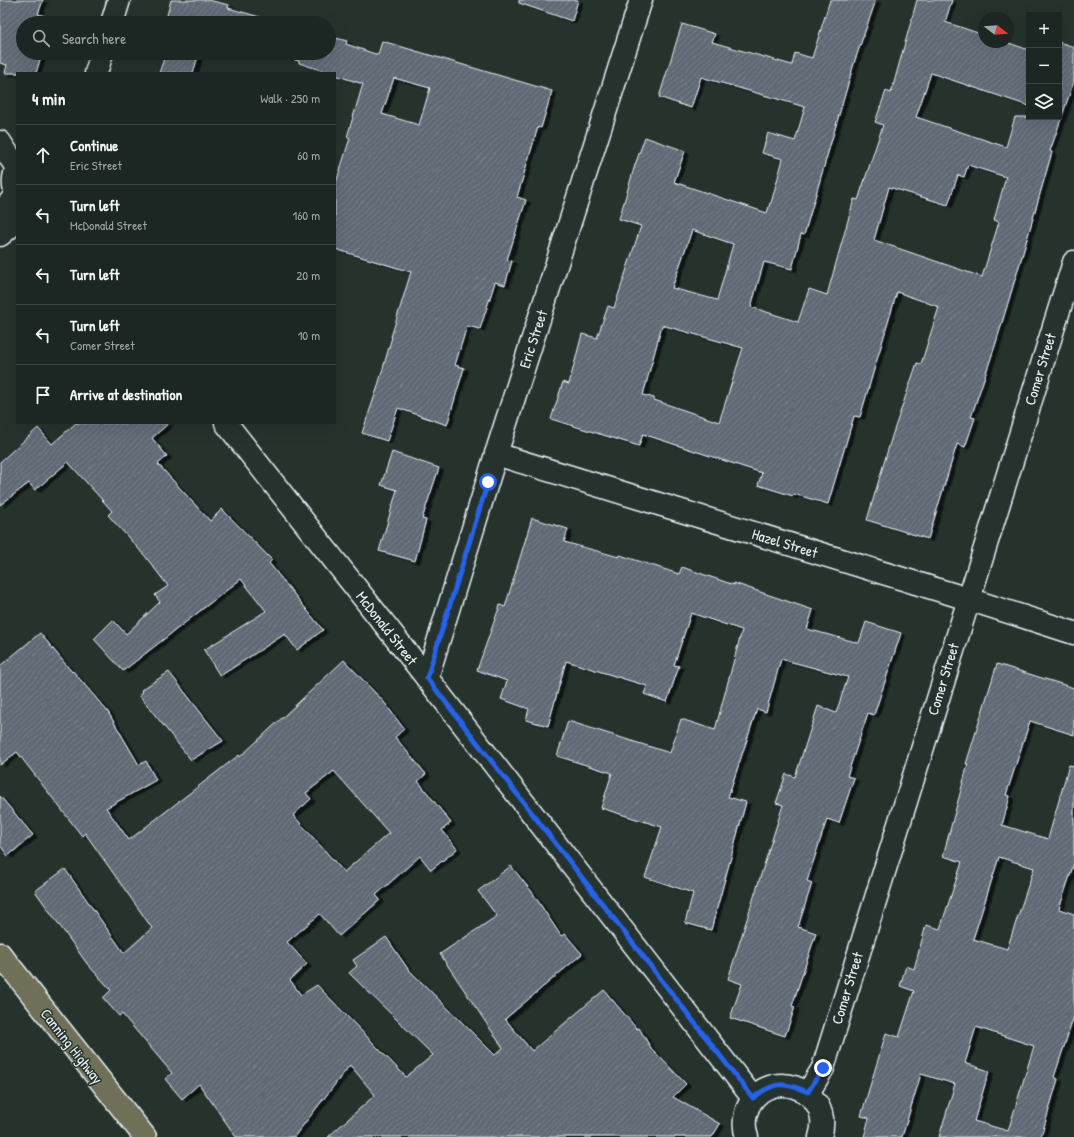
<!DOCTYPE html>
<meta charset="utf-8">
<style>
:root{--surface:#1c2622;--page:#29322f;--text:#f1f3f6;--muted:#a0a5a5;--line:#3a4340}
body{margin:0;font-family:"Patrick Hand",sans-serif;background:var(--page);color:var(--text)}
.controls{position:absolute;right:12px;top:12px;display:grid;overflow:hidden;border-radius:0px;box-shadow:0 4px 16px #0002}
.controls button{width:36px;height:36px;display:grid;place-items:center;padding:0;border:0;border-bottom:1px solid var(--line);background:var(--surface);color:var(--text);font:20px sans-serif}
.compass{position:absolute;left:978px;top:12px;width:36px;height:36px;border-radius:50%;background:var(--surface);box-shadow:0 4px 16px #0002;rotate:107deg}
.stop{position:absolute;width:12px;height:12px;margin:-9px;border:3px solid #2563eb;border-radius:50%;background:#fff}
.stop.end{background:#2563eb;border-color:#fff;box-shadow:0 1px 4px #0008}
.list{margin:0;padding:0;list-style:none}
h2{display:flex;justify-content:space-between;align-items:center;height:52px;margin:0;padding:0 16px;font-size:17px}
h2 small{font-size:13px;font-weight:400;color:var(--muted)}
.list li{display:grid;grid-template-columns:26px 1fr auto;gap:12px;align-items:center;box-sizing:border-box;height:60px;padding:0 16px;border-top:1px solid var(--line)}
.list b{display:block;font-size:15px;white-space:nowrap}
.list p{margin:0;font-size:13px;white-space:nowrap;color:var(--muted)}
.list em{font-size:13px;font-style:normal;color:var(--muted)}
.icon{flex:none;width:22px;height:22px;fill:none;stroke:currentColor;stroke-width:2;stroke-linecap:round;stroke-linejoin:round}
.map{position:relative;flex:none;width:1074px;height:1137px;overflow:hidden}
.search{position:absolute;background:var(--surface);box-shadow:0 4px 16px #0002;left:16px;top:16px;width:320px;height:44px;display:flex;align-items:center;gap:10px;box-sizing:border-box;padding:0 14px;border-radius:22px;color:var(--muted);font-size:15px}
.panel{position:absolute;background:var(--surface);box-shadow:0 4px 16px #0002;left:16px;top:72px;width:320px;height:352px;border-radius:0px}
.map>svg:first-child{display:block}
.building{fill:url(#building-hatch);stroke:#e8f1f8;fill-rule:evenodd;filter:url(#shadow)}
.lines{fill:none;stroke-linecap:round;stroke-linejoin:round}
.street-casing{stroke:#e8f1f8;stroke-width:25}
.highway-casing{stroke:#e8f1f8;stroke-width:25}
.street{stroke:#26332d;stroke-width:22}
.highway{stroke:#706f59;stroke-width:22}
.route{stroke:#2563eb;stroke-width:5}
.labels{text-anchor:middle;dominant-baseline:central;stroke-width:3;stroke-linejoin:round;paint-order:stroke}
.street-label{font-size:15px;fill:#e8f1f8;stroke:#26332d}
</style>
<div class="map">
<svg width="1074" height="1137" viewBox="0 0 1074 1137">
<defs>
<pattern id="building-hatch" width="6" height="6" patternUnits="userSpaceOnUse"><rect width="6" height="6" fill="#616a75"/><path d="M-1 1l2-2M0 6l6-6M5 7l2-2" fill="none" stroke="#788089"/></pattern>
<filter id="shadow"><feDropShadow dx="4.5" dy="2.5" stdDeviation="0" flood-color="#0009"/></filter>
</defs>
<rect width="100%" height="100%" fill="#26332d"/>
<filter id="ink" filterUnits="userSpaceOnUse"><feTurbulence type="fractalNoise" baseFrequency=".025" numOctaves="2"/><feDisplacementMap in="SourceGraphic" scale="8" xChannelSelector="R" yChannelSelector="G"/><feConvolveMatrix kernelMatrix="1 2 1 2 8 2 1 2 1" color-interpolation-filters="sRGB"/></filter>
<g filter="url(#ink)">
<g class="building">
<path d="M0 0H43L38 14 45 16 43 23H23V53H42L36 73H5L7 65 0 63Z"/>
<path d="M171 0H208L229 5 228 8 281 23H165Z"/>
<path d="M519 0H578L572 21 519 3Z"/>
<path d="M830 0H876L855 60 804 235 801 234 792 269 764 262 751 307 798 322 809 289 827 295 854 199 858 200 883 125 875 122 886 91 891 93 917 0H952L945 22 984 35V42H1006L1029 50V106L931 73 916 117 1006 147 1015 117H1062L1059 116V42L1074 47V81L1050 151 1052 152 1023 253 995 346 971 417 975 418 965 447 957 444 928 539 867 520 892 436 917 363 921 364 939 307 897 292 860 417 854 416 828 504 794 494 793 496 758 485 762 473 643 434 639 446 551 419 563 382 569 384 582 334 597 338 608 306 614 308 641 226 619 219 635 165 645 137 685 151 674 182 767 213 770 203H771L783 159 762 153 768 133 795 141 805 107 701 77 691 108 659 97 682 24 715 34 712 42 792 65 795 53 812 58ZM968 165 1006 177 994 220 999 222 982 277 874 240 889 187 948 205 958 175 964 177ZM692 230 733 244 717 300 672 288ZM662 325 743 348 719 422 654 400V398L643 395Z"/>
<path d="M329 36 347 41 346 44 378 55 382 41 552 91 541 128 538 127 517 197 526 200 507 260 512 261 505 285 495 282 480 329 467 326 455 365 464 368 447 425 398 408 387 441 362 433 377 389 392 337H391L411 272 335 249V186L350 138 347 137 363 84 335 75V73H330L299 63V61L270 53H329ZM394 78 430 88 419 125 382 114Z"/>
<path d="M166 53H199L193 73H159Z"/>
<path d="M76 423H169L152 438 167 456 158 464 210 521 222 509 272 560 269 563 323 630 297 650 285 634 220 676 204 650 266 611 241 579 123 671 94 639 113 620 126 634 160 602 155 595 168 586 145 556 108 515 112 511 68 462 35 490 29 483 0 505V462L38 428 52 444Z"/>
<path d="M392 452 439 468 422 519 426 520 415 561 379 551 397 490 381 485Z"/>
<path d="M532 518 568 529 564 542 619 557 620 555 679 574 682 567 734 585V583L813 610 807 629 859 643 866 622 901 633 874 715 868 713 847 776 854 778 839 823 827 819 807 881 812 883 798 927 816 933 792 1006 795 1007 785 1036 730 1018 742 984 728 979 783 805 776 803 786 774 795 777 818 706 836 713 848 677 781 659 766 712 757 709 728 797 746 802 711 930 685 923 693 893 645 877 662 827 601 808 612 773 557 756 568 721 670 753 681 719 715 730 742 630 691 613 674 665 679 666 667 702 644 694 647 686 566 661 548 726 526 720 529 709 501 699 507 681 477 670 500 605 505 607Z"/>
<path d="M40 633 72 672 73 671 108 712 139 765 146 761 156 780 106 808 129 840 239 755 240 757 344 660 384 702 404 729 395 737 426 774 418 781 451 823 442 830 457 849 431 870 420 856 376 895 380 900 339 936 320 914 287 942 307 964 290 980 301 995 317 985 406 1077 433 1055 349 973 357 966 353 960 386 937 408 969 495 1055 503 1048 440 954 497 916 478 891 511 866 532 892 561 936 565 934 582 954 505 1019 532 1051 604 990 637 1029 639 1028 651 1048 686 1084 673 1097 720 1124 712 1137H328L375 1095 350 1065 294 1137H236L199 1084 182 1099 165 1079 172 1073 122 1014 119 1016 103 998 111 990 88 965 35 891 65 869 124 953 152 928 85 833 82 836 17 752 0 765V666ZM334 771 389 833 344 872 293 815 311 799 306 793Z"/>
<path d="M997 664 1074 688V735L1030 721 1006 795 1010 796 1002 825 1048 839 1069 765 1074 766V863L1059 909 1074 914V1016L1054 1077 1058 1079 1041 1137H939L955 1084 921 1074 902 1137H864L869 1118 861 1116 886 1033 899 1037 914 991 900 986 906 966 914 969 926 925 940 929 962 862 943 856 968 764H966ZM999 857 1034 868 1007 949 973 939ZM976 1027 1034 1046 1008 1131 974 1121 989 1071 965 1063Z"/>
<path d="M169 672 223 741 191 760 139 695 143 692 141 690Z"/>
<path d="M0 796 33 835 8 856 0 845Z"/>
</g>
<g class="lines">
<defs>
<g id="street">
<path d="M112 23 119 0"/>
<path d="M96 73 102 53"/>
<path d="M0 142 17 168"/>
<path d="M17 167C13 177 12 186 17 195"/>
<path d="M0 214 16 195"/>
<path d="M0 235 17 221"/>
<path d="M226 423 427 678 753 1098"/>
<path d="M496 454 968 599 1074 633"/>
<path d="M427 678 496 454 641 0"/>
<path d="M808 1093 823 1068 1074 262"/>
<path d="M747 1137C744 1129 744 1121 746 1113 761 1063 836 1086 820 1137"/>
</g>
<path id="highway" d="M0 954 145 1137"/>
</defs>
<use href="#street" class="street-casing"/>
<use href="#highway" class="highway-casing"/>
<use href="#street" class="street"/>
<use href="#highway" class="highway"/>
</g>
</g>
<g class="lines" filter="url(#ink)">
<path class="route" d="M488 482 427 678 753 1098C774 1081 784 1082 808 1092L823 1068"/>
</g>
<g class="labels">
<g class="street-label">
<text transform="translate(533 339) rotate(-72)">Eric Street</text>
<text transform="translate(1040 369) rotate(-73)">Comer Street</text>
<text transform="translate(785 543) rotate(17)">Hazel Street</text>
<text transform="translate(387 628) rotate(52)">McDonald Street</text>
<text transform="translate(943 679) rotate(-73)">Comer Street</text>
<text transform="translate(847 988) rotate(-73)">Comer Street</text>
<text transform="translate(72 1046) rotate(52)">Canning Highway</text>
</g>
</g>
</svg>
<div class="controls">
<button>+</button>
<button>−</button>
<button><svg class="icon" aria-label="layers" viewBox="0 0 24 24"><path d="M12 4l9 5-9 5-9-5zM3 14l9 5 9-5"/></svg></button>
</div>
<svg class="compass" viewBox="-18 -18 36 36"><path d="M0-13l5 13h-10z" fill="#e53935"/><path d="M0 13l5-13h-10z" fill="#a0a5a5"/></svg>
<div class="stop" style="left:488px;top:482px"></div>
<div class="stop end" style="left:823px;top:1068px"></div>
<div class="search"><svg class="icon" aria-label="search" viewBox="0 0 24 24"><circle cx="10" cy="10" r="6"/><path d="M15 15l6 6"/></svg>Search here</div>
<section class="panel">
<h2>4 min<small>Walk · 250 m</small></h2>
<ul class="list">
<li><svg class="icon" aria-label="ahead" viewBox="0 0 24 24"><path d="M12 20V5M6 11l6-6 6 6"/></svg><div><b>Continue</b><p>Eric Street</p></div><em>60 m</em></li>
<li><svg class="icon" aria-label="left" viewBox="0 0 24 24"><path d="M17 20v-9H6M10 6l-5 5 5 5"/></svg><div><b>Turn left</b><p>McDonald Street</p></div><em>160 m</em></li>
<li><svg class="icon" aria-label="left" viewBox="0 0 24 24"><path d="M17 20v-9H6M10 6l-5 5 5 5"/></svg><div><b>Turn left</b></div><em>20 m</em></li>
<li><svg class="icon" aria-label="left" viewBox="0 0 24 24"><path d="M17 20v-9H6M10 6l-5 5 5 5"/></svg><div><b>Turn left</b><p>Comer Street</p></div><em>10 m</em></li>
<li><svg class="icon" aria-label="arrive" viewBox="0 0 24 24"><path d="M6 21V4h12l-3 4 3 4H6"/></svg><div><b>Arrive at destination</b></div></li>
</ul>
</section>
</div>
